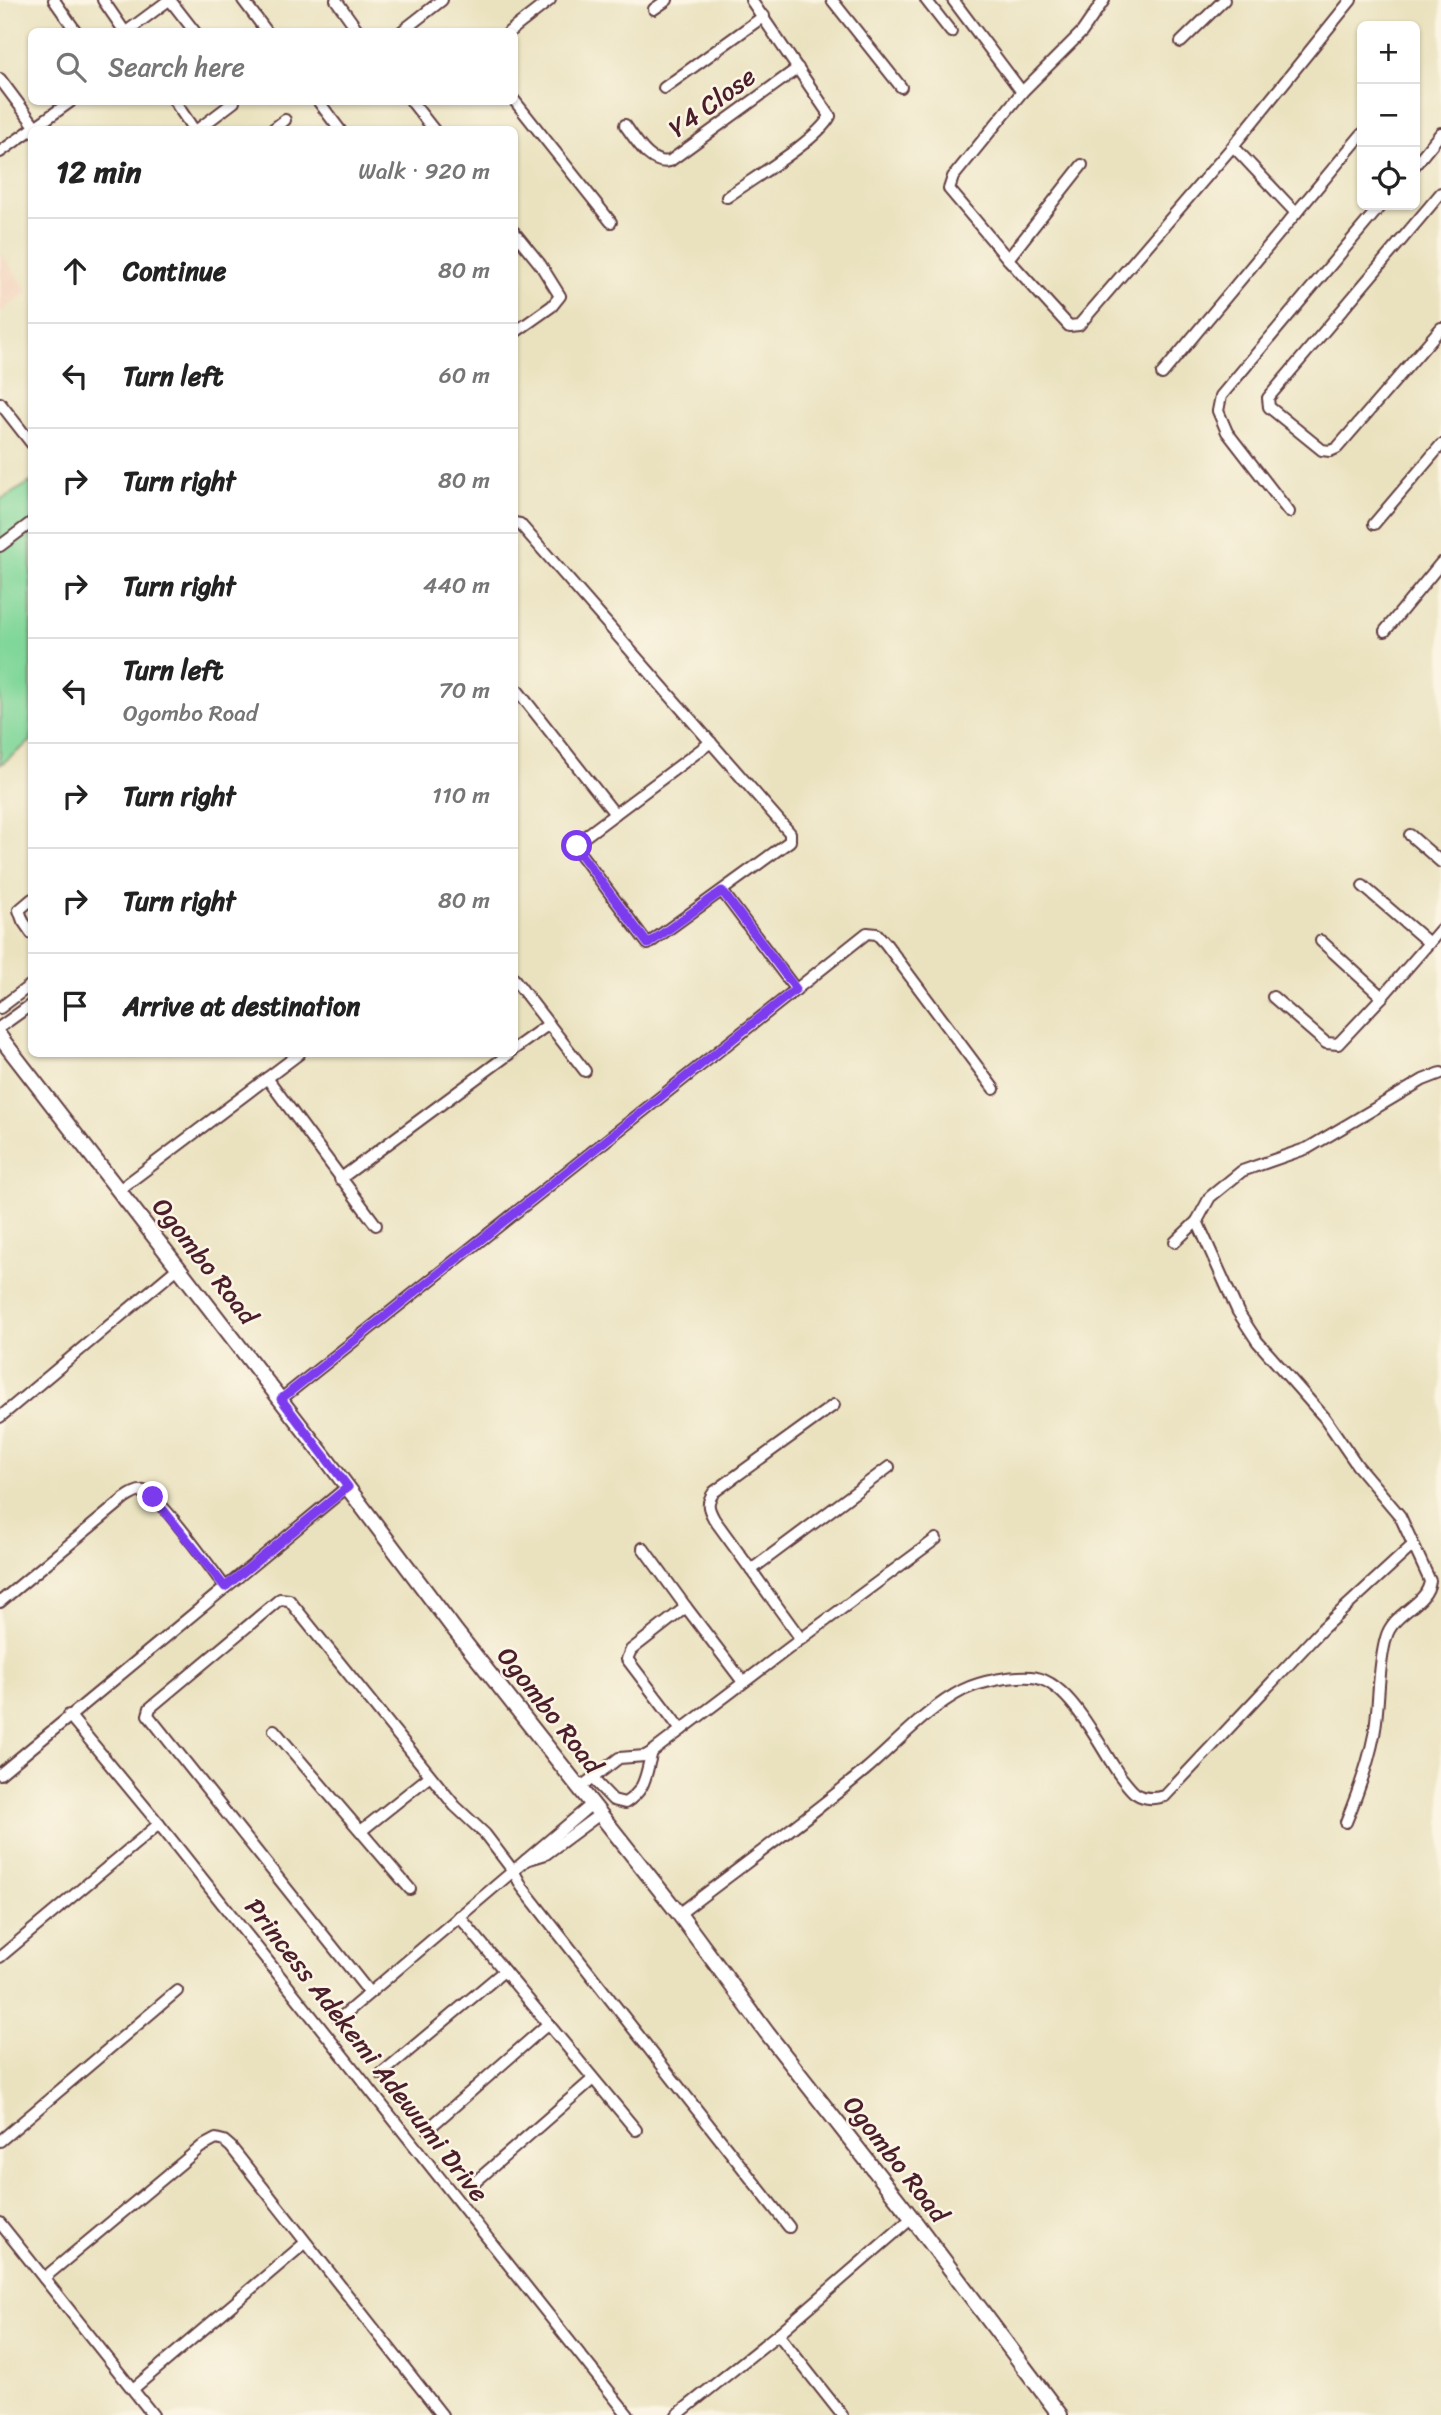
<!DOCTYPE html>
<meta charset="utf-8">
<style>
:root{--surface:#fff;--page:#f6f6f6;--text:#222;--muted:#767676;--line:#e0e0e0}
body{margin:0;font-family:Sriracha,sans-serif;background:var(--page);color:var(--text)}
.controls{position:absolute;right:21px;top:21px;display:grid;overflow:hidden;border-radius:10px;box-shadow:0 2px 5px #0004}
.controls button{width:63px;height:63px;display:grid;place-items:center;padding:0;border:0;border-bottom:2px solid var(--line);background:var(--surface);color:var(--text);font:35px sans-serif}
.stop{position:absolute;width:21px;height:21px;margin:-16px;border:5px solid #7c3aed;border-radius:50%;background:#fff}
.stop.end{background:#7c3aed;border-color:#fff;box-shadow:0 2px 7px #0008}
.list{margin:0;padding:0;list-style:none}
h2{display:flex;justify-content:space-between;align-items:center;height:91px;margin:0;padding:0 28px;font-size:30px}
h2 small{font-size:23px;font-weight:400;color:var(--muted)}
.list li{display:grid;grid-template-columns:46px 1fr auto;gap:21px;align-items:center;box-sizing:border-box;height:105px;padding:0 28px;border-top:2px solid var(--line)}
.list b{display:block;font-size:26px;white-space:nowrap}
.list p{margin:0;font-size:23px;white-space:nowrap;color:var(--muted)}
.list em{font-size:23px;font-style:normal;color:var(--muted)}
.icon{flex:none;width:38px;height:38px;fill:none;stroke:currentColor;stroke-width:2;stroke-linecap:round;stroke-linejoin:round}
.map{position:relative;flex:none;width:1441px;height:2415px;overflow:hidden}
.search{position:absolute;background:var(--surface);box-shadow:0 2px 5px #0004;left:28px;top:28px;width:490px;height:77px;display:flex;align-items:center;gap:18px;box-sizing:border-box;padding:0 24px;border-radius:10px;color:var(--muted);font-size:26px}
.panel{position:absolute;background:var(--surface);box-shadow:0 2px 5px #0004;left:28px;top:126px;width:490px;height:931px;border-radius:10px}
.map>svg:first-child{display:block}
.built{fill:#f3d4be}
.grass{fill:#81d79a;stroke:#667b62;stroke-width:2}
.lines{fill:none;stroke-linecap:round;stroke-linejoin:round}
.minor-casing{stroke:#623c41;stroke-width:14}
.major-casing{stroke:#623c41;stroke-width:18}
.minor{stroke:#fff;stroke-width:10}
.major{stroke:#fff;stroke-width:14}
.route{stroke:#7c3aed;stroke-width:9}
.labels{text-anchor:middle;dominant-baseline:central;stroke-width:5;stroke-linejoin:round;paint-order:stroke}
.street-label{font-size:26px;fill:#4a1f2b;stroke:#fcf5e5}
</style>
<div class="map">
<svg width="1441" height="2415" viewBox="0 0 1441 2415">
<rect width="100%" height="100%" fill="#fcf5e5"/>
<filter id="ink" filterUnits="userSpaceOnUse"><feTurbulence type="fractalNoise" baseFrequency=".0143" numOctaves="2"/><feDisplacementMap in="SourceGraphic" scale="14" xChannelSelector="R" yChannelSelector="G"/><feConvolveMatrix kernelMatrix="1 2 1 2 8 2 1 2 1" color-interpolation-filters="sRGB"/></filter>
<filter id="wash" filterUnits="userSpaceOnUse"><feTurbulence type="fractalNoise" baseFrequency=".00686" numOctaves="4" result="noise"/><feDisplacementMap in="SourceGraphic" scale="28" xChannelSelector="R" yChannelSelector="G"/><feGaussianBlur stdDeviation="1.57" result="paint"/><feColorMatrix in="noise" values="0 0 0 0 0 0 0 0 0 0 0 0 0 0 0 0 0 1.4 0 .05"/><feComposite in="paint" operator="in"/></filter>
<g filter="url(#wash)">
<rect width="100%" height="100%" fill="#eae2bf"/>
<path class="built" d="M0 252 28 291 0 313Z"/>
<path class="grass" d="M31 482V741L0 765V500Z"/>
</g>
<g filter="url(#ink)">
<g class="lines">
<defs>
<g id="minor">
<path d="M54 0 75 30"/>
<path d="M103 0 125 32"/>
<path d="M170 0 195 32"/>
<path d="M243 0 267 32"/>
<path d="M336 0 359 32"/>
<path d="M832 0 901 87"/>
<path d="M926 0 951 32"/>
<path d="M953 0 1022 92 1082 32 1104 0"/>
<path d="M654 9 667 0"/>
<path d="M126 32 169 0"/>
<path d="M401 32 442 0"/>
<path d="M509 32 550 0"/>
<path d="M1181 42 1224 0"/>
<path d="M0 79 38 130"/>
<path d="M664 88 764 16"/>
<path d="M1022 92 953 177 949 189 1008 259 1069 326 1079 325 1233 146 1351 0"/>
<path d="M514 100 611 222"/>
<path d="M175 102 194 130"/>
<path d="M319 102 340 130"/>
<path d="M412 102 434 130"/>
<path d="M625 125C636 140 650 166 670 161L798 68"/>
<path d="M197 130 234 102"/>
<path d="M272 130 285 120"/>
<path d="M1233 146 1296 213 1362 134"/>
<path d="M0 152 70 102"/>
<path d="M1415 165 1441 133"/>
<path d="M1441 193 1268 398 1269 407 1322 450 1330 451 1337 448 1441 328"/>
<path d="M727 197C752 179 818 140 830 116L751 0"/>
<path d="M514 232 540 264 560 296 552 306 514 333"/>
<path d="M1008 259 1082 165"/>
<path d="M1162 374 1296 213"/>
<path d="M0 403 32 444"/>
<path d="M1289 512 1227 432 1218 411 1221 396 1381 205"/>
<path d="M514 523 520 524 790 833V841L648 944 579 852 577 846 579 841 711 742"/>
<path d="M1374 524 1441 445"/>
<path d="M0 546 32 522"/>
<path d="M1385 631 1441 563"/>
<path d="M514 686 615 814"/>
<path d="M1410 835 1441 862"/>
<path d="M1363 886 1429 943 1441 929"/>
<path d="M722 891 796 990"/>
<path d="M32 899 19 910 23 921 32 934"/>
<path d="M1321 941 1382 997 1429 943"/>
<path d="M514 979 585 1071"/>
<path d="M1273 997 1326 1043 1338 1044 1382 997"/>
<path d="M0 1008 32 984"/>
<path d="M0 1027 32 1004"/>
<path d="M514 1049 549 1024"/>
<path d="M267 1078 376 1225"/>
<path d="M340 1179 509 1054"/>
<path d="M119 1190 299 1054"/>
<path d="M1197 1221 1238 1312 1257 1341 1324 1417 1357 1465 1400 1516 1430 1581C1427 1606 1393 1611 1386 1638 1377 1670 1380 1703 1374 1735 1368 1765 1358 1793 1346 1822"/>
<path d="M1175 1242 1197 1221 1210 1197 1242 1171 1308 1148 1423 1080 1441 1073"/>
<path d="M281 1399 867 933 877 934 886 944 994 1089"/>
<path d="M0 1417 179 1267"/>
<path d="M643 1548 686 1607"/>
<path d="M751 1570 889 1467"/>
<path d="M0 1602 124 1499C130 1495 137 1490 144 1491 158 1494 213 1571 225 1587"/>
<path d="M801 1639 936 1539"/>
<path d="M69 1715 159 1824 628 2415"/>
<path d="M274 1730 410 1889"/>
<path d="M681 1730 627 1659 631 1650 686 1607 743 1682"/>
<path d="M0 1774 347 1487"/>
<path d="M592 1778 613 1800 625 1803C647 1789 645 1775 652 1752"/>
<path d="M581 1787 619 1758 645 1756 652 1752 801 1639 714 1519C708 1508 706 1503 714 1492L834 1405"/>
<path d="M361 1831 430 1776"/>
<path d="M526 1860 546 1854 600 1814"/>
<path d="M679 1914C740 1867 804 1821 864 1771 896 1744 926 1709 963 1690 981 1681 1011 1676 1031 1677 1070 1679 1100 1749 1121 1777 1125 1782 1130 1789 1135 1793 1145 1800 1155 1799 1165 1796L1323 1628 1413 1545"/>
<path d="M459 1916 636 2130"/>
<path d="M0 1957 159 1824"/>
<path d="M369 1992 148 1715 150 1708 280 1599 289 1600 455 1806 485 1834 514 1872 522 1887 789 2227"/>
<path d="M339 2019 592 1804"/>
<path d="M381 2074 504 1971"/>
<path d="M428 2129 548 2024"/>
<path d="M0 2141 177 1991"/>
<path d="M474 2183 593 2079"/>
<path d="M0 2223 153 2415"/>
<path d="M44 2278 201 2147 216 2139 224 2141 231 2147 442 2415"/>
<path d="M778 2334 842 2415"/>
<path d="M133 2389 305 2243"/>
<path d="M677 2415 778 2334 912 2218"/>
</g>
<path id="major" d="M0 1037 324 1456 454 1629 679 1914 767 2033 912 2218 1060 2415"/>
</defs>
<use href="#minor" class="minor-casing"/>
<use href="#major" class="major-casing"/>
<use href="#minor" class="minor"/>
<use href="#major" class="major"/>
</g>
</g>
<g class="lines" filter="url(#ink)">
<path class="route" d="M153 1497 225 1587 348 1487 281 1399 796 989 722 891 648 944 579 852 577 846"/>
</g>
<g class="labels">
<g class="street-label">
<text transform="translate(712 102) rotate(-36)">Y4 Close</text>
<text transform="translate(205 1261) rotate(52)">Ogombo Road</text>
<text transform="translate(550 1710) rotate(52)">Ogombo Road</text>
<text transform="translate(367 2050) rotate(52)">Princess Adekemi Adewumi Drive</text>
<text transform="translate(896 2159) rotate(52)">Ogombo Road</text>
</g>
</g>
</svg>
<div class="controls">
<button>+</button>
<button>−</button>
<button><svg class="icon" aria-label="locate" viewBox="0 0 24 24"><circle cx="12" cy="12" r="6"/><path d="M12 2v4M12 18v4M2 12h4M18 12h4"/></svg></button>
</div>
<div class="stop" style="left:577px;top:846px"></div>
<div class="stop end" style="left:153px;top:1497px"></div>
<div class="search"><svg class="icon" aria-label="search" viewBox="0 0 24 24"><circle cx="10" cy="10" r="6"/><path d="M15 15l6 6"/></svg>Search here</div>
<section class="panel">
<h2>12 min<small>Walk · 920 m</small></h2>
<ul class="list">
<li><svg class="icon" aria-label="ahead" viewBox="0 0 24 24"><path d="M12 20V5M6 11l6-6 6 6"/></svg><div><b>Continue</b></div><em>80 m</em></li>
<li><svg class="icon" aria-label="left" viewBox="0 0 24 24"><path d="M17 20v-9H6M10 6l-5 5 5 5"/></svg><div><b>Turn left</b></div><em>60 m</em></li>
<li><svg class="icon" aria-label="right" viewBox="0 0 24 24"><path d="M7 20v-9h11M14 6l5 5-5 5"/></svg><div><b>Turn right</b></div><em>80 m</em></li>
<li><svg class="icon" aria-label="right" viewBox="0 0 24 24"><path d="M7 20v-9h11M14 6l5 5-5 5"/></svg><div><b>Turn right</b></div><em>440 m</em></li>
<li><svg class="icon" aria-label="left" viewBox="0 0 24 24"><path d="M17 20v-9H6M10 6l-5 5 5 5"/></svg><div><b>Turn left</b><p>Ogombo Road</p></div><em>70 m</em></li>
<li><svg class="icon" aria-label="right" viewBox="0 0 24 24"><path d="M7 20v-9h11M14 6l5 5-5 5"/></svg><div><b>Turn right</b></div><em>110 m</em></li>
<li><svg class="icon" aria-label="right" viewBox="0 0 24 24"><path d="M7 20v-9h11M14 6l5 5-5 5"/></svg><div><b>Turn right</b></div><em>80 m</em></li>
<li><svg class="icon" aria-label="arrive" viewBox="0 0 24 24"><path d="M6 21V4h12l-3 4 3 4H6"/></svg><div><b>Arrive at destination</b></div></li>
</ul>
</section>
</div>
